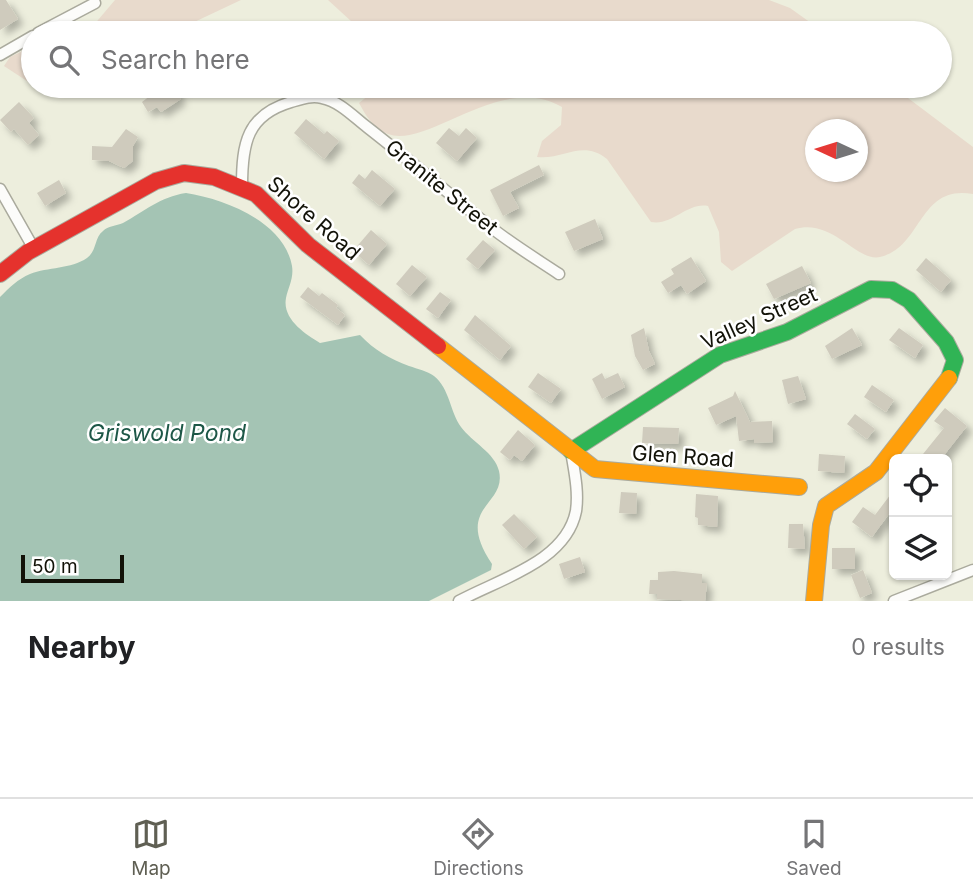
<!DOCTYPE html>
<style>
:root{--surface:#fff;--page:#f6f6f6;--text:#202124;--muted:#757577;--line:#e0e0e0;--accent:#5f5f53}
body{margin:0;font-family:Inter,sans-serif;background:var(--page);color:var(--text)}
.controls{position:absolute;right:21px;bottom:21px;display:grid;overflow:hidden;border-radius:10px;box-shadow:0 2px 5px #0004}
.controls button{width:63px;height:63px;display:grid;place-items:center;padding:0;border:0;border-bottom:2px solid var(--line);background:var(--surface);color:var(--text);font:35px sans-serif}
.compass{position:absolute;left:805px;top:119px;width:63px;height:63px;border-radius:50%;background:var(--surface);box-shadow:0 2px 5px #0004;rotate:274deg}
.scale{position:absolute;left:21px;bottom:18px;width:103px;box-sizing:border-box;padding-left:7px;border:4px solid #121208;border-top:0;font-size:19px;line-height:24px;white-space:nowrap;color:#121208;-webkit-text-stroke:5px #fff;paint-order:stroke}
.list{margin:0;padding:0;list-style:none}
h2{display:flex;justify-content:space-between;align-items:center;height:91px;margin:0;padding:0 28px;font-size:30px}
h2 small{font-size:23px;font-weight:400;color:var(--muted)}
.icon{flex:none;width:38px;height:38px;fill:none;stroke:currentColor;stroke-width:2;stroke-linecap:round;stroke-linejoin:round}
.map{position:relative;flex:none;width:973px;height:601px;overflow:hidden}
.search{position:absolute;background:var(--surface);box-shadow:0 2px 5px #0004;left:21px;right:21px;top:21px;height:77px;display:flex;align-items:center;gap:18px;box-sizing:border-box;padding:0 24px;border-radius:38px;color:var(--muted);font-size:26px}
.sheet{height:196px;background:var(--surface)}
nav{display:flex;justify-content:space-around;align-items:center;box-sizing:border-box;height:98px;border-top:2px solid var(--line);background:var(--surface);font-size:19px;color:var(--muted)}
nav a{display:grid;justify-items:center;gap:4px}
nav .on{color:var(--accent)}
.map>svg:first-child{display:block}
.green{fill:#e8dacc;fill-rule:evenodd}
.water{fill:#a4c4b4}
.building{fill:#cfcbbd;filter:url(#shadow)}
.lines{fill:none;stroke-linecap:round;stroke-linejoin:round}
.street-casing{stroke:#aaaa9d;stroke-width:13}
.fast-casing{stroke:#aaaa9d;stroke-width:18}
.slow-casing{stroke:#aaaa9d;stroke-width:18}
.jam-casing{stroke:#aaaa9d;stroke-width:18}
.street{stroke:#fcfcfa;stroke-width:10}
.fast{stroke:#30b455;stroke-width:16}
.slow{stroke:#ff9f0a;stroke-width:16}
.jam{stroke:#e5322d;stroke-width:16}
.labels{text-anchor:middle;dominant-baseline:central;stroke-width:5;stroke-linejoin:round;paint-order:stroke}
.street-label{font-size:21px;fill:#121208;stroke:#fff}
.water-label{font-size:23px;font-style:italic;fill:#1d5747;stroke:#fff}
</style>
<div class="map">
<svg width="973" height="601" viewBox="0 0 973 601">
<defs>
<filter id="shadow"><feDropShadow dx="5.5" dy="5.5" stdDeviation="3.5" flood-color="#0004"/></filter>
</defs>
<rect width="100%" height="100%" fill="#edeedd"/>
<g class="green">
<path d="M115 0H241L171 33H87Z"/>
<path d="M328 0H769L790 8 825 33H364Z"/>
<path d="M33 46V85L4 66 10 57Z"/>
<path d="M380 86H892L973 147V194C918 184 923 247 880 257 856 262 833 218 795 229L732 271 721 262 719 232 708 206C687 202 673 226 651 222L607 159C582 139 564 160 537 157L542 141 561 125 562 107C502 71 427 149 388 134 374 129 366 116 359 103ZM816 130H858V172H816Z"/>
</g>
<path class="water" d="M186 193C225 199 284 222 292 266 294 278 288 288 286 298 282 319 305 334 320 343L360 335C374 350 390 359 409 366 418 369 427 371 434 376 450 389 450 412 461 427 472 442 495 453 499 471 507 506 453 506 492 564L491 570 429 601H0V297C9 288 18 279 30 274 48 267 71 269 87 258 97 251 94 238 103 231 108 226 116 226 123 223 145 211 160 197 186 193Z"/>
<g class="building">
<path d="M0 0H6L18 19 0 30Z"/>
<path d="M163 86H173L181 99 161 112 157 107 148 112 142 102Z"/>
<path d="M19 102 34 118 29 123 39 135 28 145 14 129 11 132 0 120Z"/>
<path d="M306 119 324 134 327 131 339 141 324 159 294 133Z"/>
<path d="M449 128 459 136 466 128 477 138 457 161 436 143Z"/>
<path d="M126 129 138 137 133 146V161L124 168 109 161 92 160V146L112 147Z"/>
<path d="M539 165 544 175 510 192 519 208 503 216 490 190Z"/>
<path d="M372 170 395 189 380 206 352 183 359 174 365 179Z"/>
<path d="M59 180 66 193 45 206 37 193Z"/>
<path d="M595 219 603 239 574 251 565 232Z"/>
<path d="M371 230 387 244 369 265 353 251Z"/>
<path d="M483 240 495 250 478 269 466 259Z"/>
<path d="M691 257 706 281 687 294 681 285 668 293 661 282 674 274 671 269Z"/>
<path d="M926 258 951 280 941 292 916 270Z"/>
<path d="M412 265 427 277 410 296 396 284Z"/>
<path d="M802 266 811 283 774 299 766 284Z"/>
<path d="M308 287 319 296 322 293 338 305 336 308 345 315 338 325 300 297Z"/>
<path d="M440 292 451 300 438 318 426 309Z"/>
<path d="M475 315 511 346 500 360 464 330Z"/>
<path d="M644 328 649 351 655 364 643 370 635 356 631 335Z"/>
<path d="M852 328 862 345 832 359 825 346Z"/>
<path d="M899 328 923 345 915 358 889 340Z"/>
<path d="M538 373 561 389 551 403 528 387Z"/>
<path d="M602 373 605 379 618 373 625 387 602 399 592 379Z"/>
<path d="M798 376 806 399 788 404 782 380Z"/>
<path d="M872 385 894 400 886 412 864 397Z"/>
<path d="M735 391 750 422 772 421 773 442 754 443V439L739 441 736 416 716 425 708 408 733 396Z"/>
<path d="M945 408 967 426 941 459H919L944 428 934 421Z"/>
<path d="M855 414 875 429 867 439 847 424Z"/>
<path d="M643 427 679 428 678 444 642 443Z"/>
<path d="M518 430 535 445 522 461 514 455 510 460 500 452Z"/>
<path d="M819 454 845 456 844 473 818 471Z"/>
<path d="M894 490V507L872 537 852 522 863 507 875 515Z"/>
<path d="M621 492 637 493 636 514 619 513Z"/>
<path d="M696 494 718 496 717 527 698 525V518L695 517Z"/>
<path d="M514 514 537 537 524 549 502 525Z"/>
<path d="M789 524H803L805 549 788 548Z"/>
<rect x="832" y="548" width="23" height="21"/>
<path d="M580 557 585 572 564 579 559 564Z"/>
<path d="M863 570 872 593 860 598 851 575Z"/>
<path d="M674 571 702 574V583H707L705 601 657 599V594H649L650 580H658V572Z"/>
</g>
<g class="lines">
<defs>
<g id="street">
<path d="M38 33 95 3"/>
<path d="M0 55 33 36"/>
<path d="M242 186C242 143 247 115 291 102 301 99 312 95 322 98 339 101 354 117 367 127 408 159 448 193 488 225 510 243 535 258 559 274"/>
<path d="M0 189 34 249"/>
<path d="M459 601C499 579 566 562 576 511 579 491 574 470 571 451"/>
<path d="M894 601 973 570"/>
</g>
<path id="fast" d="M571 451 720 355 787 332 871 289 892 290 909 300 946 342 955 360 949 378"/>
<g id="slow">
<path d="M438 346 595 469 799 487"/>
<path d="M814 601 821 525 826 506 876 472 949 378"/>
</g>
<path id="jam" d="M0 274 28 252 156 181 184 173 214 177 256 194 308 245 438 346"/>
</defs>
<use href="#street" class="street-casing"/>
<use href="#fast" class="fast-casing"/>
<use href="#slow" class="slow-casing"/>
<use href="#jam" class="jam-casing"/>
<use href="#street" class="street"/>
<use href="#fast" class="fast"/>
<use href="#slow" class="slow"/>
<use href="#jam" class="jam"/>
</g>
<g class="labels">
<g class="street-label">
<text transform="translate(442 187) rotate(39)">Granite Street</text>
<text transform="translate(314 218) rotate(41)">Shore Road</text>
<text transform="translate(759 318) rotate(-24)">Valley Street</text>
<text transform="translate(683 456) rotate(4)">Glen Road</text>
</g>
<g class="water-label">
<text x="167" y="433">Griswold Pond</text>
</g>
</g>
</svg>
<div class="controls">
<button><svg class="icon" aria-label="locate" viewBox="0 0 24 24"><circle cx="12" cy="12" r="6"/><path d="M12 2v4M12 18v4M2 12h4M18 12h4"/></svg></button>
<button><svg class="icon" aria-label="layers" viewBox="0 0 24 24"><path d="M12 4l9 5-9 5-9-5zM3 14l9 5 9-5"/></svg></button>
</div>
<svg class="compass" viewBox="-18 -18 36 36"><path d="M0-13l5 13h-10z" fill="#e53935"/><path d="M0 13l5-13h-10z" fill="#757577"/></svg>
<div class="scale">50 m</div>
<div class="search"><svg class="icon" aria-label="search" viewBox="0 0 24 24"><circle cx="10" cy="10" r="6"/><path d="M15 15l6 6"/></svg>Search here</div>
</div>
<section class="sheet">
<h2>Nearby<small>0 results</small></h2>
<ul class="list">
</ul>
</section>
<nav>
<a class="on"><svg class="icon" aria-label="map" viewBox="0 0 24 24"><path d="M3 6l6-2 6 2 6-2v14l-6 2-6-2-6 2zM9 4v14M15 6v14"/></svg>Map</a>
<a><svg class="icon" aria-label="directions" viewBox="0 0 24 24"><path d="M12 3l9 9-9 9-9-9zM9 14v-3h6M13 9l2 2-2 2"/></svg>Directions</a>
<a><svg class="icon" aria-label="saved" viewBox="0 0 24 24"><path d="M7 4h10v16l-5-4-5 4z"/></svg>Saved</a>
</nav>
